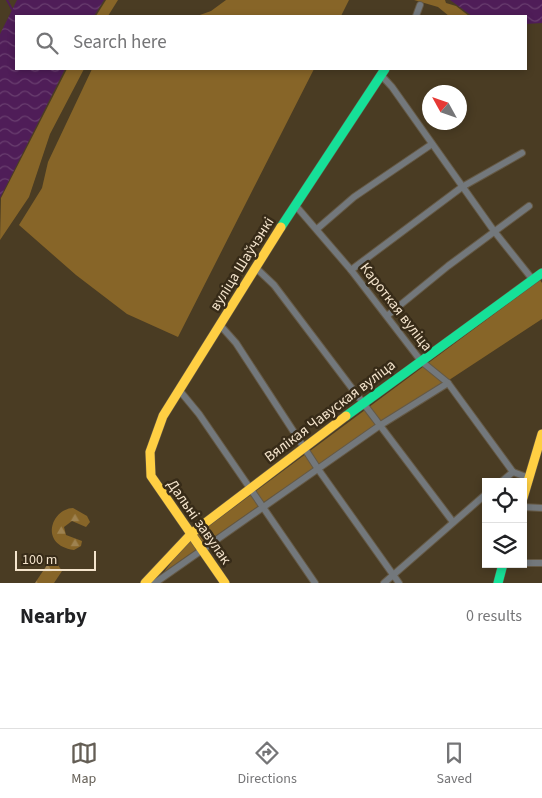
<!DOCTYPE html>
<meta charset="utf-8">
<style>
:root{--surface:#fff;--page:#f6f6f6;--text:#202124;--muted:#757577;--line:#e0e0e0;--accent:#645e55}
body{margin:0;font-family:"Source Sans 3",sans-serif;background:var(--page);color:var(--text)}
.controls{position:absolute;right:15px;bottom:15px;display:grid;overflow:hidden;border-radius:0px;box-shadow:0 2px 8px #0003}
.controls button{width:45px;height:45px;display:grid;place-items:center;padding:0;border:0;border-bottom:1px solid var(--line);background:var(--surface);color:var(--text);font:25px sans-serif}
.compass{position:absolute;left:422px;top:85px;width:45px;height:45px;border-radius:50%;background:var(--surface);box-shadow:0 2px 8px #0003;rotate:310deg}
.scale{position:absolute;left:15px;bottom:12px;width:81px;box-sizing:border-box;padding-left:5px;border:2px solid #f4e4cc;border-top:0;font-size:14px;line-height:18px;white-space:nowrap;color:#f4e4cc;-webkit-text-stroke:4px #372b18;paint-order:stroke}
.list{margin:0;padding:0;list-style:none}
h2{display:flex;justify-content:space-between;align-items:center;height:65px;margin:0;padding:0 20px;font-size:21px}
h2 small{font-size:16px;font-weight:400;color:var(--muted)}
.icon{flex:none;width:28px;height:28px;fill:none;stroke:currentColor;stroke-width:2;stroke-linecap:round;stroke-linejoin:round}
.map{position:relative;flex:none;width:542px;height:583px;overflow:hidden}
.search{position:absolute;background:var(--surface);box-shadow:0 2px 8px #0003;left:15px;right:15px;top:15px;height:55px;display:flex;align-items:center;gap:12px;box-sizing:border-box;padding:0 18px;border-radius:0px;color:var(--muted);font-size:19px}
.sheet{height:145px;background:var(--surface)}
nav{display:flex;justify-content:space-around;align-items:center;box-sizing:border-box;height:70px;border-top:1px solid var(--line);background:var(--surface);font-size:14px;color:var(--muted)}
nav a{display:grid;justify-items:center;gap:2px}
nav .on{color:var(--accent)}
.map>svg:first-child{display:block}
.green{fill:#876528}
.forest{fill:url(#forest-firs)}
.water{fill:url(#water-waves)}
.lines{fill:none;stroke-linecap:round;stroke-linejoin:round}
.stream{stroke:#4f1d58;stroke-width:2}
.street-casing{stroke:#655945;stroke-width:8}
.fast-casing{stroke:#655945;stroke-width:10}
.slow-casing{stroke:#655945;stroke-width:10}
.street{stroke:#73787c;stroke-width:6}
.fast{stroke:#16e098;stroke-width:9}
.slow{stroke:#ffcf43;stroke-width:9}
.labels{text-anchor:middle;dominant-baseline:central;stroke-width:5;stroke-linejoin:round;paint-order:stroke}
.street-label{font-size:15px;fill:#f4e4cc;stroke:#372b18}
</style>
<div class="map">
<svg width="542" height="583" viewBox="0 0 542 583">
<defs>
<pattern id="forest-firs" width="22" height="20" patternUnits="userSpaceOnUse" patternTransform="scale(1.25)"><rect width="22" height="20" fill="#876528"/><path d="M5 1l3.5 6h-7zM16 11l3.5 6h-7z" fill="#9e8250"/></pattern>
<pattern id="water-waves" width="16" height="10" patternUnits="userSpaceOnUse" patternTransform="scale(1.25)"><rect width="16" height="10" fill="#4f1d58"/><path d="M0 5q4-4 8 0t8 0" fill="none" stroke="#693e6f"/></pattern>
</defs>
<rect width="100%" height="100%" fill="#4a3c23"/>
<g class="green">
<path d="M106 0H118L108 16H96Z"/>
<path d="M226 0H349L341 16H197L211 11Z"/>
<path d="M414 0H445L446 3 456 6 469 16H449L438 7Z"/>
<path d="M67 69H84L50 134 29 197 0 240 1 198Z"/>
<path d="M92 69H314L178 337 127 314 76 275 19 225 42 188 48 162Z"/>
<path d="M540 280 542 283V319L274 495 164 572 186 543Z"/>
</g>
<g class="forest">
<path d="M73 508 87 516 90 522 86 527 72 521 64 527 66 535 82 541 81 546 74 550C39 545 51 509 73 508Z"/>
<path d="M56 562 62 571 54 583H35L47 565Z"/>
</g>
<g class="water">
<path d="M17 0H104L94 16H16V69H65L0 198V34Z"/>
<path d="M450 0H542V23L526 24V16H472Z"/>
</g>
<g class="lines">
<path class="stream" d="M7 0 13 11"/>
<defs>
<g id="street">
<path d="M416 16 420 5"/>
<path d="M381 75 392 87 494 231 533 280"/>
<path d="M296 206 351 270 421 361 448 383 513 472"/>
<path d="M317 229 354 197 432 144"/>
<path d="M256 268 274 285 453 522"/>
<path d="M351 270 462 187 522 153"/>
<path d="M388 315 448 266 529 206"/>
<path d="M220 325 236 343 318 469 399 583"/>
<path d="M180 391 199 414 315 583"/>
<path d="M513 472 529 478"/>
<path d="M501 482 513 472"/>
<path d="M523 507 542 508"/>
<path d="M523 563H542"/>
<path d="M155 583 379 426 448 383"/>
<path d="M384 583 486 494"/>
</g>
<g id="fast">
<path d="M281 227 385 69"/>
<path d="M346 416 542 273"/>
<path d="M498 583 503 564"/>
</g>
<g id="slow">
<path d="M523 498 542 434"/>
<path d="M145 583 192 533 346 416"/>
<path d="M225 583 151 476 150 452 163 416 281 227"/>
</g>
</defs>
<use href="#street" class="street-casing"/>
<use href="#fast" class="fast-casing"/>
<use href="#slow" class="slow-casing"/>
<use href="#street" class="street"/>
<use href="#fast" class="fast"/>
<use href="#slow" class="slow"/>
</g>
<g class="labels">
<g class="street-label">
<text transform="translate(242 264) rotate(-58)">вуліца Шаўчэнкі</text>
<text transform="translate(396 307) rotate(52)">Кароткая вуліца</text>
<text transform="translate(330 411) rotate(-37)">Вялікая Чавуская вуліца</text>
<text transform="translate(199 522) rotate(55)">Дальні завулак</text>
</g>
</g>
</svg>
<div class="controls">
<button><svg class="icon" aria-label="locate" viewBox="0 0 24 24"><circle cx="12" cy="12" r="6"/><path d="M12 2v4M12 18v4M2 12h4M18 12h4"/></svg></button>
<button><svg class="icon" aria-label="layers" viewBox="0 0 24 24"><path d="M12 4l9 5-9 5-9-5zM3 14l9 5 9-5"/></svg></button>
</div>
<svg class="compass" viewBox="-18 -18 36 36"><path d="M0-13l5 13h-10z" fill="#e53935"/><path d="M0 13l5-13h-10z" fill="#757577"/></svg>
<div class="scale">100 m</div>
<div class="search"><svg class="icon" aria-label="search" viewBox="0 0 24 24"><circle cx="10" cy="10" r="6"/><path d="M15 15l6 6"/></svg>Search here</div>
</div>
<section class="sheet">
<h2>Nearby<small>0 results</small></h2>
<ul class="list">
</ul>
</section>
<nav>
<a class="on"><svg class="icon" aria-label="map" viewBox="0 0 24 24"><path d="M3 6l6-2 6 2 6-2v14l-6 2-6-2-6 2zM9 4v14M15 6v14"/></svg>Map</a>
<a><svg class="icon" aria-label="directions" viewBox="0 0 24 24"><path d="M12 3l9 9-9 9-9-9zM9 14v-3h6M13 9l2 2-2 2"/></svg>Directions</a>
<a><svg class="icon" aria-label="saved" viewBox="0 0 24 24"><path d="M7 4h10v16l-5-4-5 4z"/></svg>Saved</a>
</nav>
